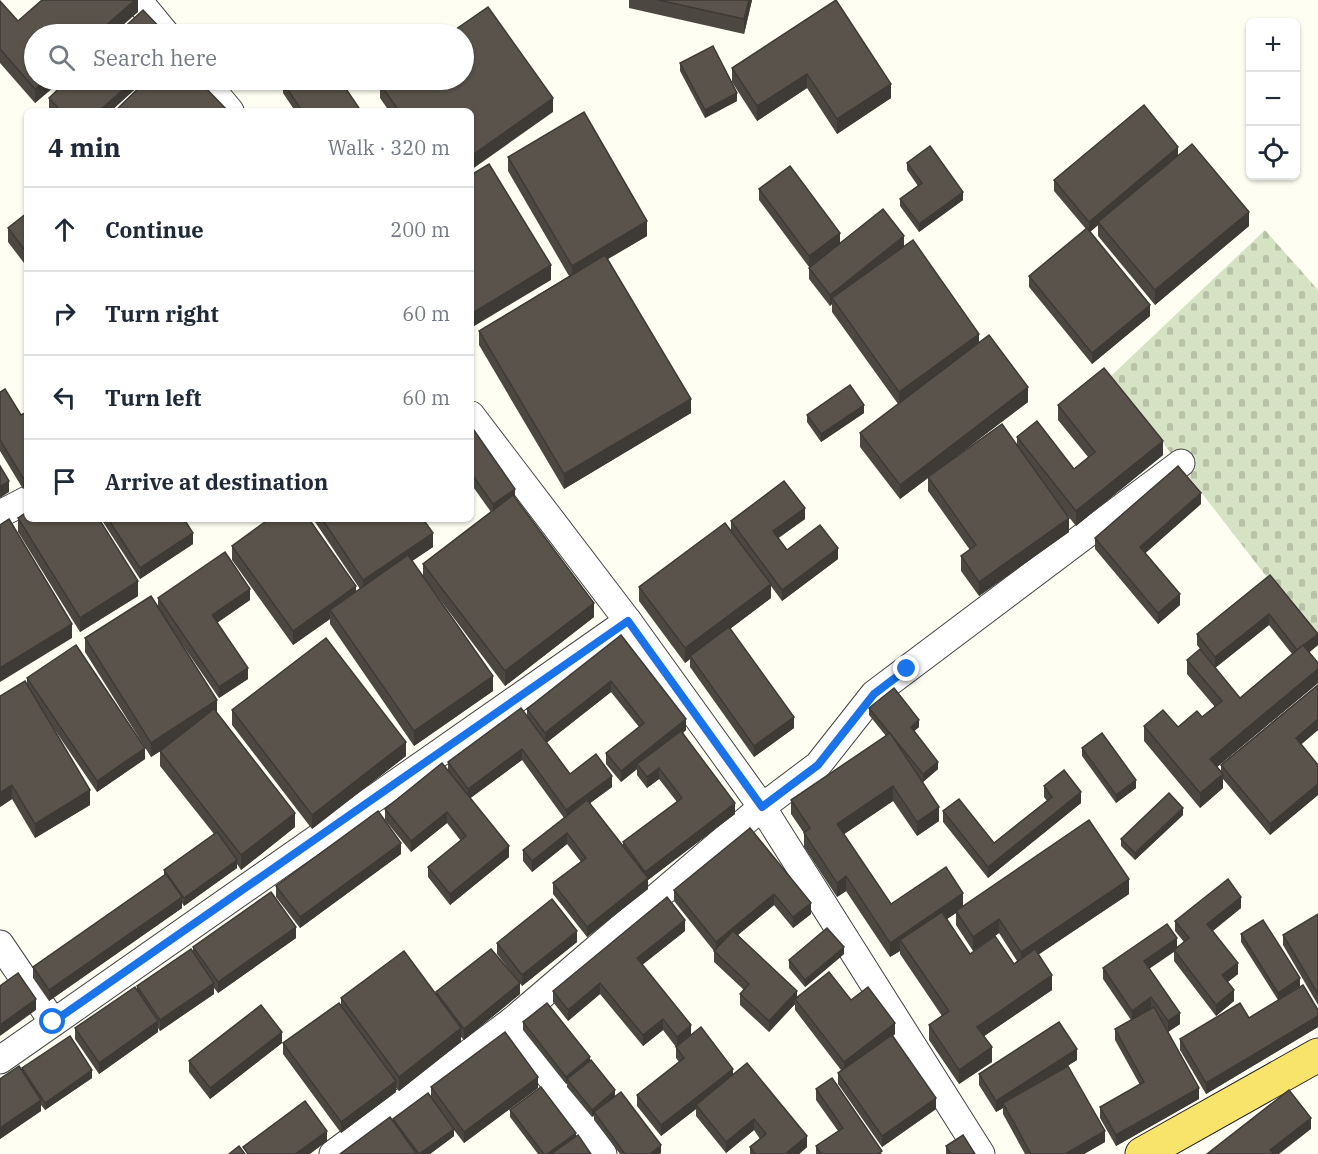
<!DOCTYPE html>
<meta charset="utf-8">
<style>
:root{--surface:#fff;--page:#f2f2f3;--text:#1f2937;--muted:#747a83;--line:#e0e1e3}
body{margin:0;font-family:"IBM Plex Serif",serif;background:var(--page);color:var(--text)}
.controls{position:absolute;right:18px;top:18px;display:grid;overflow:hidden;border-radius:9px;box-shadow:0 2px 4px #0004}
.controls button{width:54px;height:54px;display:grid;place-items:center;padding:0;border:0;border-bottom:2px solid var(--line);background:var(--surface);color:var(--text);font:30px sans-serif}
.stop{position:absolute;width:18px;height:18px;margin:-14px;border:4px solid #1a73e8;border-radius:50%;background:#fff}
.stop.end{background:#1a73e8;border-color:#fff;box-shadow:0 2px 6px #0008}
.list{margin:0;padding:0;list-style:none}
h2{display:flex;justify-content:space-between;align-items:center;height:78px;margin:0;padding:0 24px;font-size:26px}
h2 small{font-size:20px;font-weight:400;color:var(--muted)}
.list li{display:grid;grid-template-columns:39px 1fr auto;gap:18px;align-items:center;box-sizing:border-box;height:84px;padding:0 24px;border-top:2px solid var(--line)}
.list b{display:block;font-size:22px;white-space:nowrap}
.list em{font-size:20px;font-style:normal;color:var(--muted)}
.icon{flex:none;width:33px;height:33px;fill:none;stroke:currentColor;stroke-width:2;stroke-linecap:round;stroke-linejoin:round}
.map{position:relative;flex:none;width:1318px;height:1154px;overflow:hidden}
.search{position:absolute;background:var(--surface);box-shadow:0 2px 4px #0004;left:24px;top:24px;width:450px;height:66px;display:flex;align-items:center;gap:15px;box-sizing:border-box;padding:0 21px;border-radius:33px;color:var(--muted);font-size:22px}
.panel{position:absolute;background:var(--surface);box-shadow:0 2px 4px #0004;left:24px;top:108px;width:450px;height:414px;border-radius:9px}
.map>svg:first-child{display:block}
.cemetery{fill:url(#cemetery-stones)}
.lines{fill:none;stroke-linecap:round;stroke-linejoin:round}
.minor-casing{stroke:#434343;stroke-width:29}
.major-casing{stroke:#212121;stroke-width:35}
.minor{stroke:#fff;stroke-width:27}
.major{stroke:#f8e46a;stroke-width:33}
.wall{fill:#4d4741;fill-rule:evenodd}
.shaded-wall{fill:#3e3a35}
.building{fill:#59534c;stroke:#3e3a35;stroke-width:1.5}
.route{stroke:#1a73e8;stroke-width:8}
</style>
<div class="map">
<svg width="1318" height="1154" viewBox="0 0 1318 1154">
<defs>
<pattern id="cemetery-stones" width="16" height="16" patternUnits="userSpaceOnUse" patternTransform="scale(1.5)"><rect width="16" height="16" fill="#d5e2c3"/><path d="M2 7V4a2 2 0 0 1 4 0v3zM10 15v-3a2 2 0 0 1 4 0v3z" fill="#b6c1a6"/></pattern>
</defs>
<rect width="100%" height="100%" fill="#fffef3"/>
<path class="cemetery" d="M1265 230 1318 290V643L1111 376Z"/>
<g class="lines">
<defs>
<g id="minor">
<path d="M138 0 166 34"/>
<path d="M204 80 230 111"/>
<path d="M471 415 628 621 762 807 981 1154"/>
<path d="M0 514 27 500"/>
<path d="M0 944 53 1022"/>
<path d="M512 1021 603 1154"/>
<path d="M0 1060 628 621"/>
<path d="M333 1154 512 1021 762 807 818 765 874 694 1181 463"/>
</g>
<path id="major" d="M1142 1154 1318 1055"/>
</defs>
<use href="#minor" class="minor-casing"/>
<use href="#major" class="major-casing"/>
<use href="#minor" class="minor"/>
<use href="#major" class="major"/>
</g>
<g class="wall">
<path d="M138 0V12L34 80H62L35 103 0 63V1L18 21Z"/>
<path d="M629 0H752L744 34 629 8Z"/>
<path d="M836 0 891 98 837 134 807 88 757 121 732 82V68Z"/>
<path d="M680 63 737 101 705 118 680 71Z"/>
<path d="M145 80 111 111H51L49 109V98Z"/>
<path d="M283 82 361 111H295L283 93Z"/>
<path d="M380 84 553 112 389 111 380 98Z"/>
<path d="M1178 155 1249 226 1155 305 1098 236V225L1090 232 1150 316 1092 364 1029 287V276L1086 229 1054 191V180Z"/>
<path d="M508 157 647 236 608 259 691 413 564 489 479 345V331L569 276 508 171Z"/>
<path d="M907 163 963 200 919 232 900 206V199L918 186 907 170Z"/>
<path d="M759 189 840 243 904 247 979 342 1028 402 941 468 1017 445V437L1074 469 1088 457 1058 420V405L1163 455 1076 526 1060 506 1069 532 979 596 961 571V556L970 550 928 491V478L900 499 860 447V433L898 404 832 312V304L830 306 809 279V267L759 200Z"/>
<path d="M27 213V267L8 242V228Z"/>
<path d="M0 392 21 415 27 412 23 489 0 451Z"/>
<path d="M864 413 821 442 807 422V415Z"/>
<path d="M471 426 515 498 594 617 505 686 438 597 493 691 414 746 330 624V619L293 645 232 560V546L356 591 360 589 313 519H423L433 547 412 561 423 576V564L491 512 471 484Z"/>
<path d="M1201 504 1145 553 1180 605 1158 624 1095 549V538Z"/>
<path d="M18 518 138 596 80 632 18 532Z"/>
<path d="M101 519H184L193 544 140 579Z"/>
<path d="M805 519 778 538 787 550 838 559 782 601 771 586V598L730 629 794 728 754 757 690 667V659L685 663 639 601V587L731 530V521Z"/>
<path d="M1270 575 1318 645 1309 652 1318 663V683L1217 767 1221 771V765L1318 685V730L1301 744 1318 765V795L1270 835 1223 779V788L1200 808 1144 741V726L1178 727 1202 717 1215 707 1187 674V660H1209L1197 645V634ZM1269 625 1292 654 1240 698 1215 668Z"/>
<path d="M158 598 250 600 217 623 248 679 219 698 173 631 217 713 295 827 241 870 237 864V868L184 906 182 903V908L49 1001 33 978V967L164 875V870L214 834 160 766V751L162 750 151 757 85 652V638L158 607Z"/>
<path d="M621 635 686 730 683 733 735 814 648 880V889L587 937 553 894V883L581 862 567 844 532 872 523 861V850L564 818 522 760 470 798 509 857 450 905 428 877V867L461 841 447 823 411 852 385 820V809L448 770V762L527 716V709ZM611 692 639 727 606 753V764L621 782 637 769V775L647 788 659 779 677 802 623 842V846L590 803 612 787 570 774 546 743Z"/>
<path d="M27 678 145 759 97 792 48 720 90 805 35 838 12 799 0 807 27 685Z"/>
<path d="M869 708 919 727 914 731 938 769 923 782 939 821 917 836 893 801 844 834 891 904 963 906 1129 894 1038 955 1052 990 984 1036 992 1062 959 1084 929 1040V1025L942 1016 900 954V951L890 957 846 891 837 897 804 847V833L791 814V800L886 736 869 715ZM956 913V925L973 951 999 933 1017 961 1014 964 970 954 947 919Z"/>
<path d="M232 710 406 756 312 829 232 725Z"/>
<path d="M1082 748 1136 788 1116 803 1082 756Z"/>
<path d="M1044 786 1081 803 988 878 943 822V811L994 843 1047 801 1044 797Z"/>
<path d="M1183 815 1135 860 1121 846V839Z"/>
<path d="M750 828 811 914 793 928 774 905 738 935 797 997 851 1000 895 1034 893 1036 936 1109 882 1147 838 1084V1073L841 1070 795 1010V1004L769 1032 740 1005V994L744 990 714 962V951L674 901V890Z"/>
<path d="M401 854 300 928 276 897V886Z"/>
<path d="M1241 908 1213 931 1238 974 1228 982 1234 1001 1216 1016 1174 961V952L1149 969 1180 1024 1168 1032 1199 1099 1116 1146 1100 1118V1107L1140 1085 1115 1040V1029L1131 1020 1103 979V968L1177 947 1184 942 1175 931V921Z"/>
<path d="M1318 914V1005L1283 945V935Z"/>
<path d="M685 931 642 965 691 1035 733 1074 807 1147 799 1154H750V1147L760 1139 754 1130 726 1153 696 1116V1109L661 1136 637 1106V1095L679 1062 676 1058V1047L663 1030 643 1046 600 994 568 1021 553 1002V991Z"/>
<path d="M1241 934 1300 986 1278 1000 1241 942Z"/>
<path d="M296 938 218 993 214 988V994L160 1031 158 1028V1032L99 1074 75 1039V1028L137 990V986L193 952V947Z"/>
<path d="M577 942 522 986 497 954V943Z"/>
<path d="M844 954 805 987 789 968V960Z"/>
<path d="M436 992 520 994 464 1040 461 1037V1042L399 1091 396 1088V1092L341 1133 283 1054V1043L341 1005V998L436 994Z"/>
<path d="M1318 1010V1027L1206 1094 1180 1050V1039L1249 1018Z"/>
<path d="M523 1022 590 1061 615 1096 661 1153 659 1154H620L594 1120V1115L592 1117 567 1087V1083L566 1084 523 1030Z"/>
<path d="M282 1043 210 1099 189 1072V1061Z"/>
<path d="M1077 1060 1065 1067 1105 1142 1084 1154H1025L1003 1114V1108L996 1112 979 1085V1074Z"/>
<path d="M22 1068 92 1078 45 1110 41 1105V1111L0 1139V1079L22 1070Z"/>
<path d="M431 1087 538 1088 464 1143 454 1130V1136L430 1154H340L393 1121V1119L431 1096Z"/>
<path d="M816 1089 882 1154H816V1146L838 1131 816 1100Z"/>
<path d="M510 1110 576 1137 591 1154H538L510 1117Z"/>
<path d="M946 1146 975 1154H946Z"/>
</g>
<g class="shaded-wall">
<path d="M135 0H138V12L113 34H96Z"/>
<path d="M749 0H752L744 34V19Z"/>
<path d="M807 74V88L757 121V106Z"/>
<path d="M46 80H62L35 103V89Z"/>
<path d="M134 80H145L111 111H99Z"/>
<path d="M891 84V98L837 134V119Z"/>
<path d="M737 93V101L705 118V110Z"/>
<path d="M553 98V112L471 170V156Z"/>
<path d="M1178 147V158L1098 222V225L1089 233V222Z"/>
<path d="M963 192V200L919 232V224Z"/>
<path d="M1249 212V226L1155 305V290Z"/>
<path d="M647 221V236L572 280V266Z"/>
<path d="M840 233V244L809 267V256Z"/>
<path d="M904 236V247L832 298V304L830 306V295Z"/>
<path d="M551 265V280L471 328V314Z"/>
<path d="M1150 305V316L1092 364V353Z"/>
<path d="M979 334V348L899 406V392Z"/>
<path d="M1028 387V402L900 499V485Z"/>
<path d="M691 399V413L564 489V474Z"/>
<path d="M864 405V413L821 442V434Z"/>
<path d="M1163 441V455L1076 526V511Z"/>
<path d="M27 475V486L23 489V478Z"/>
<path d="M9 481V492L0 498V487Z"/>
<path d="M515 489V500L493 515V504Z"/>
<path d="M1201 493V504L1140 558V547Z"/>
<path d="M805 508V519L773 542V531Z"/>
<path d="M1069 518V532L979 596V582Z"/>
<path d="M193 533V544L140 579V568Z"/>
<path d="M433 533V547L363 594V580Z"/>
<path d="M838 548V559L782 601V590Z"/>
<path d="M138 581V596L80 632V618Z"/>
<path d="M771 584V598L691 658 690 656V659L685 663V648Z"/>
<path d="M356 586V600L330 610V619L293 645V631Z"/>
<path d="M250 589V600L212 626V615Z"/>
<path d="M1180 594V605L1158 624V613Z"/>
<path d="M594 603V617L505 686V671Z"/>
<path d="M1269 614V625L1215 668V657Z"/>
<path d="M72 624V638L0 682V668Z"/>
<path d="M1318 634V645L1298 662V651Z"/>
<path d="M248 668V679L219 698V687Z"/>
<path d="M1318 669V683L1210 773V759Z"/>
<path d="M493 676V691L414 746V731Z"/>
<path d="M611 681V692L545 744V733Z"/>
<path d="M217 700V715L151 757V743Z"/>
<path d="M794 717V728L754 757V746Z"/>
<path d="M686 719V730L639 767 637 764V769L621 782V771Z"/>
<path d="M1318 719V730L1296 749V738Z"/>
<path d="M919 720V727L911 734V727Z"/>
<path d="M406 742V756L312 829V815Z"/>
<path d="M145 748V759L97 792V781Z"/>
<path d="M522 749V760L468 800V789Z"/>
<path d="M938 762V769L923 782V774Z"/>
<path d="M659 768V779L647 788V777Z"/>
<path d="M1223 774V788L1200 808V793Z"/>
<path d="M612 776V787L566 821V810Z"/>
<path d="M1136 780V788L1116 803V795Z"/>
<path d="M1318 784V795L1270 835V824Z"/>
<path d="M12 785V799L0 807V793Z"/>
<path d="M893 786V801L837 839V824Z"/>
<path d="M90 790V805L35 838V824Z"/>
<path d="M1081 792V803L988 878V867Z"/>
<path d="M735 803V814L648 880V889L587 937V927L645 881V872Z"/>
<path d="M939 807V821L917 836V822Z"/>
<path d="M1183 808V815L1135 860V853Z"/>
<path d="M447 812V823L411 852V841Z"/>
<path d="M295 813V827L241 870V855Z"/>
<path d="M567 833V844L532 872V861Z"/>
<path d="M401 843V854L300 928V917Z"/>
<path d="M509 846V857L450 905V894Z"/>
<path d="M237 860V868L184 906V898Z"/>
<path d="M846 876V891L837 897V883Z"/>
<path d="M1129 879V894L1021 966V952Z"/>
<path d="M963 893V908L956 911V913L905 947 900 940V951L890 957V943Z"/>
<path d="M774 894V905L716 953V942Z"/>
<path d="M182 897V908L49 1001V990Z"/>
<path d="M1241 897V908L1207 935V924Z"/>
<path d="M811 903V914L793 928V917Z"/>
<path d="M999 919V933L973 951V937Z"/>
<path d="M685 920V931L637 969V958Z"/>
<path d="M296 927V938L218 993V982Z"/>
<path d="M577 931V942L522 986V975Z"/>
<path d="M1177 938V949L1144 972V961Z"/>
<path d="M844 947V954L805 987V980Z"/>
<path d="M1238 963V974L1222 986V975Z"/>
<path d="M1052 975V990L977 1041V1027Z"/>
<path d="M1300 978V986L1278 1000V993Z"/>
<path d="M214 983V994L160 1031V1020Z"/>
<path d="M520 983V994L464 1040V1029Z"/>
<path d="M600 983V994L568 1021V1010Z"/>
<path d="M1234 990V1001L1216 1016V1005Z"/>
<path d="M797 991V1001L795 999V1004L769 1032V1021Z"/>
<path d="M1151 997V1008L1132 1022V1011Z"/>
<path d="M36 999V1010L0 1036V1025Z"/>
<path d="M1180 1013V1024L1168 1032V1021Z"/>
<path d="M1318 1016V1027L1206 1094V1083Z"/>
<path d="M663 1019V1030L643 1046V1035Z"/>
<path d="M158 1021V1032L99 1074V1063Z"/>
<path d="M895 1023V1034L844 1073V1062Z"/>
<path d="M691 1025V1036L677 1048V1037Z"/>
<path d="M461 1028V1042L399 1091V1077Z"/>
<path d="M282 1032V1043L210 1099V1088Z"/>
<path d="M992 1047V1062L959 1084V1070Z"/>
<path d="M1077 1049V1060L1004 1106 1003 1103V1108L996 1112V1101Z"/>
<path d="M590 1057V1065L567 1079V1083L566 1084V1077Z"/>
<path d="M733 1069V1080L696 1105V1109L661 1136V1125Z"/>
<path d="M92 1070V1078L45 1110V1103Z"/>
<path d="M538 1077V1088L464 1143V1132Z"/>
<path d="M396 1081V1092L341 1133V1122Z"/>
<path d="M1199 1088V1099L1116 1146V1135Z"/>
<path d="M615 1090V1098L594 1112V1115L592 1117V1110Z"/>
<path d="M936 1098V1109L882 1147V1136Z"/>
<path d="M41 1100V1111L0 1139V1128Z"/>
<path d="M1311 1118V1129L1279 1154H1270V1150Z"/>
<path d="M754 1119V1130L726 1153V1142Z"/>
<path d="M454 1129V1136L430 1154H420Z"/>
<path d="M327 1131V1141L310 1154H295Z"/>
<path d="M1105 1131V1142L1084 1154H1065Z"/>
<path d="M576 1133V1140L557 1154H547Z"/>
<path d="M807 1136V1147L799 1154H785Z"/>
<path d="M661 1145V1153L659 1154H650Z"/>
</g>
<g class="building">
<path d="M42 0H135L96 34H34V80H46L35 89 0 49V1L18 21Z"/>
<path d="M658 0H749L744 19Z"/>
<path d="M836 0 891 84 837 119 807 74 757 106 732 68Z"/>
<path d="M488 7 553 98 471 156V111H399L380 84 386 80H464V34H449Z"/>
<path d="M143 10 166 34H117Z"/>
<path d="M713 46 737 93 705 110 680 63Z"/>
<path d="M68 80H134L99 111H61L49 98Z"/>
<path d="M147 80H198L228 111H115Z"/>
<path d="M287 80H340L361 111H302L283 82Z"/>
<path d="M1144 105 1178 147 1089 222 1054 180Z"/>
<path d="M584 112 647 221 572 266 508 157Z"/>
<path d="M1192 144 1249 212 1155 290 1098 222Z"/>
<path d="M930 146 963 192 919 224 900 199 922 183 907 163Z"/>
<path d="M489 164 551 265 471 314V175Z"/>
<path d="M790 166 840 233 809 256 759 189Z"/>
<path d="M883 209 904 236 830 295 809 268Z"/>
<path d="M27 213V253L8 228Z"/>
<path d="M1087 228 1150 305 1092 353 1029 276Z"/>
<path d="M913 240 979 334 899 392 832 298Z"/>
<path d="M605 255 691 399 564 474 479 331Z"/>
<path d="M989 335 1028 387 900 485 860 433Z"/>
<path d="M1104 368 1163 441 1076 511 1017 437 1037 421 1074 469 1095 452 1058 405Z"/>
<path d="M850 385 864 405 821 434 807 415Z"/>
<path d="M5 389 21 415 27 412V475L23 478 0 440V392Z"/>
<path d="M1002 424 1069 518 979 582 961 556 976 545 928 477Z"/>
<path d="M471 426 515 489 493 504 471 473Z"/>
<path d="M0 466 9 481 0 487Z"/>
<path d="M1178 466 1201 493 1140 547 1180 594 1158 613 1095 538Z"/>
<path d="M784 481 805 508 773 531 787 550 820 525 838 548 782 590 731 521Z"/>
<path d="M513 495 594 603 505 671 423 564Z"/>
<path d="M27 512V519H99L138 581 80 618 18 518Z"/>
<path d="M9 519 72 624 0 668V525Z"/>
<path d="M108 519H184L193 533 140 568Z"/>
<path d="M269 519H309L356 586 293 631 232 546Z"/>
<path d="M322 519H423L433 533 363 580Z"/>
<path d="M725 523 771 584 685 648 639 587Z"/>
<path d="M225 552 250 589 212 615 248 668 219 687 158 598Z"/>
<path d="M408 555 493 676 414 731 330 610Z"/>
<path d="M1270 575 1318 634 1297 650 1269 614 1215 657 1197 634Z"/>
<path d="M151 596 217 700 151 743 85 638Z"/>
<path d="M729 627 794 717 754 746 690 656Z"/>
<path d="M621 635 686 719 621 771 606 753 644 723 611 681 545 733 527 709Z"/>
<path d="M326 638 406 742 312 815 232 710Z"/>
<path d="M76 645 145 748 97 781 27 678Z"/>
<path d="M1303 645 1318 663V669L1210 759 1223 774 1200 793 1144 726 1163 710 1178 727 1197 711 1202 717 1222 701 1187 660 1200 649 1240 698Z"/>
<path d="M25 681 90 790 35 824 12 785 0 793V696Z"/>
<path d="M1318 685V719L1296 738 1318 765V784L1270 824 1221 765Z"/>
<path d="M894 688 919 720 911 727 938 762 923 774 869 708Z"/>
<path d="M521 708 570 774 596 754 612 776 566 810 522 749 468 789 448 762Z"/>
<path d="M214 709 295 813 241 855 160 751Z"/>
<path d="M681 731 735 803 645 872 623 842 682 798 659 768 647 777 637 764Z"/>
<path d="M890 733 939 807 917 822 893 786 837 824 891 904 946 867 963 893 890 943 846 876 837 883 804 833 810 828 791 800Z"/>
<path d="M1102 733 1136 780 1116 795 1082 748Z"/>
<path d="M442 763 509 846 450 894 428 867 466 836 447 812 411 841 385 809Z"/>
<path d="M1064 770 1081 792 988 867 943 811 959 799 994 843 1052 797 1044 786Z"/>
<path d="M1169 793 1183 808 1135 853 1121 839Z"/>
<path d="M587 800 648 878 587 927 553 883 586 858 567 833 532 861 523 850Z"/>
<path d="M378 811 401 843 300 917 276 886Z"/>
<path d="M1089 820 1129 879 1021 952 999 919 973 937 956 911Z"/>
<path d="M750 828 811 903 793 917 774 894 716 942 674 890Z"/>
<path d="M217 832 237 860 184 898 164 870Z"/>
<path d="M166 874 182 897 49 990 33 967Z"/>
<path d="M1228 879 1241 897 1207 924 1238 963 1222 975 1234 990 1216 1005 1174 950 1189 938 1175 921Z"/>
<path d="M271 892 296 927 218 982 193 947Z"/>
<path d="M667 897 685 920 637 958 691 1025 677 1037 663 1019 643 1035 600 983 568 1010 553 991Z"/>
<path d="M552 899 577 931 522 975 497 943Z"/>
<path d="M942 912 970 954 995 936 1014 964 1035 949 1052 975 977 1027 992 1047 959 1070 929 1025 949 1011 900 940Z"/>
<path d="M1318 914V994L1283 935Z"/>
<path d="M1263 920 1300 978 1278 993 1241 934Z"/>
<path d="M1167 924 1177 938 1144 961 1180 1013 1168 1021 1151 997 1132 1011 1103 968Z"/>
<path d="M827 928 844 947 805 980 789 960Z"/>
<path d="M733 931 797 991 769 1021 740 994 749 984 714 951Z"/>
<path d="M191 949 214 983 160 1020 137 986Z"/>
<path d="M491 949 520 983 464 1029 436 992Z"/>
<path d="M404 951 461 1028 399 1077 341 998Z"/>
<path d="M829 972 851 1000 868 987 895 1023 844 1062 795 999Z"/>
<path d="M18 973 36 999 0 1025V986Z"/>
<path d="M1303 985 1318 1010V1016L1206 1083 1180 1039 1240 1003 1249 1018Z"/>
<path d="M135 987 158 1021 99 1063 75 1028Z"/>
<path d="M339 1003 396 1081 341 1122 283 1043Z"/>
<path d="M547 1003 590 1057 566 1077 523 1022Z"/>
<path d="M261 1005 282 1032 210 1088 189 1061Z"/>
<path d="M1154 1007 1199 1088 1116 1135 1100 1107 1144 1082 1115 1029Z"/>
<path d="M1059 1022 1077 1049 996 1101 979 1074Z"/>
<path d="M701 1027 733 1069 661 1125 637 1095 684 1058 676 1047Z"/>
<path d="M505 1032 538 1077 464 1132 431 1087Z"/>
<path d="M892 1035 936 1098 882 1136 838 1073Z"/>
<path d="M70 1036 92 1070 45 1103 22 1068Z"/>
<path d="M591 1060 615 1090 592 1110 567 1079Z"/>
<path d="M747 1063 807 1136 785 1154H755L750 1147 766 1134 754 1119 726 1142 696 1105Z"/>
<path d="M19 1066 41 1100 0 1128V1079Z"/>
<path d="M1068 1066 1105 1131 1065 1154H1031L1003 1103Z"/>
<path d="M832 1078 882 1151 878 1154H821L816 1146 843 1128 816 1089Z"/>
<path d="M541 1087 576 1133 547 1154H544L510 1110Z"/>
<path d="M1289 1090 1311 1118 1270 1150 1274 1154H1207Z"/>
<path d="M621 1092 661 1145 650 1154H625L594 1112Z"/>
<path d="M428 1093 454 1129 419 1154 393 1119Z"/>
<path d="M305 1101 327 1131 295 1154H248L243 1147Z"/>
<path d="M390 1117 416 1153 415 1154H340Z"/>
<path d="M578 1135 591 1154H551Z"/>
<path d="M963 1135 975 1154H951L946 1146Z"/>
<path d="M239 1146 245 1154H229Z"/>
</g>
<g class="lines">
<path class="route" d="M53 1022 628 621 762 807 818 765 874 694 907 669"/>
</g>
</svg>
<div class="controls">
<button>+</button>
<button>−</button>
<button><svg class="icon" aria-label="locate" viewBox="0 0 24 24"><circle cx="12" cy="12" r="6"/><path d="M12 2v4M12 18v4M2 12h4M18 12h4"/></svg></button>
</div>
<div class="stop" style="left:53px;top:1022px"></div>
<div class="stop end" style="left:907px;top:669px"></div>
<div class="search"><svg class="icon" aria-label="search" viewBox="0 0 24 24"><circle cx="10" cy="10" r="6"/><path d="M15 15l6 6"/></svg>Search here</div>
<section class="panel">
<h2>4 min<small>Walk · 320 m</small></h2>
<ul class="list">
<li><svg class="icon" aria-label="ahead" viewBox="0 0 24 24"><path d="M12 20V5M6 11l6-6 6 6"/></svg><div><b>Continue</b></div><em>200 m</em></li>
<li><svg class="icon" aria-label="right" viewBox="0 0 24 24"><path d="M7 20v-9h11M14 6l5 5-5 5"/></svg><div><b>Turn right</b></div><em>60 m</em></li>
<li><svg class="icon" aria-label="left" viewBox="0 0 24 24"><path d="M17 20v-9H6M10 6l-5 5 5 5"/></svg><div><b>Turn left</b></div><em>60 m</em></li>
<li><svg class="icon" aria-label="arrive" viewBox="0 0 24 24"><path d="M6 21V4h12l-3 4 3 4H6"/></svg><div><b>Arrive at destination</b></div></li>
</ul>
</section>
</div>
